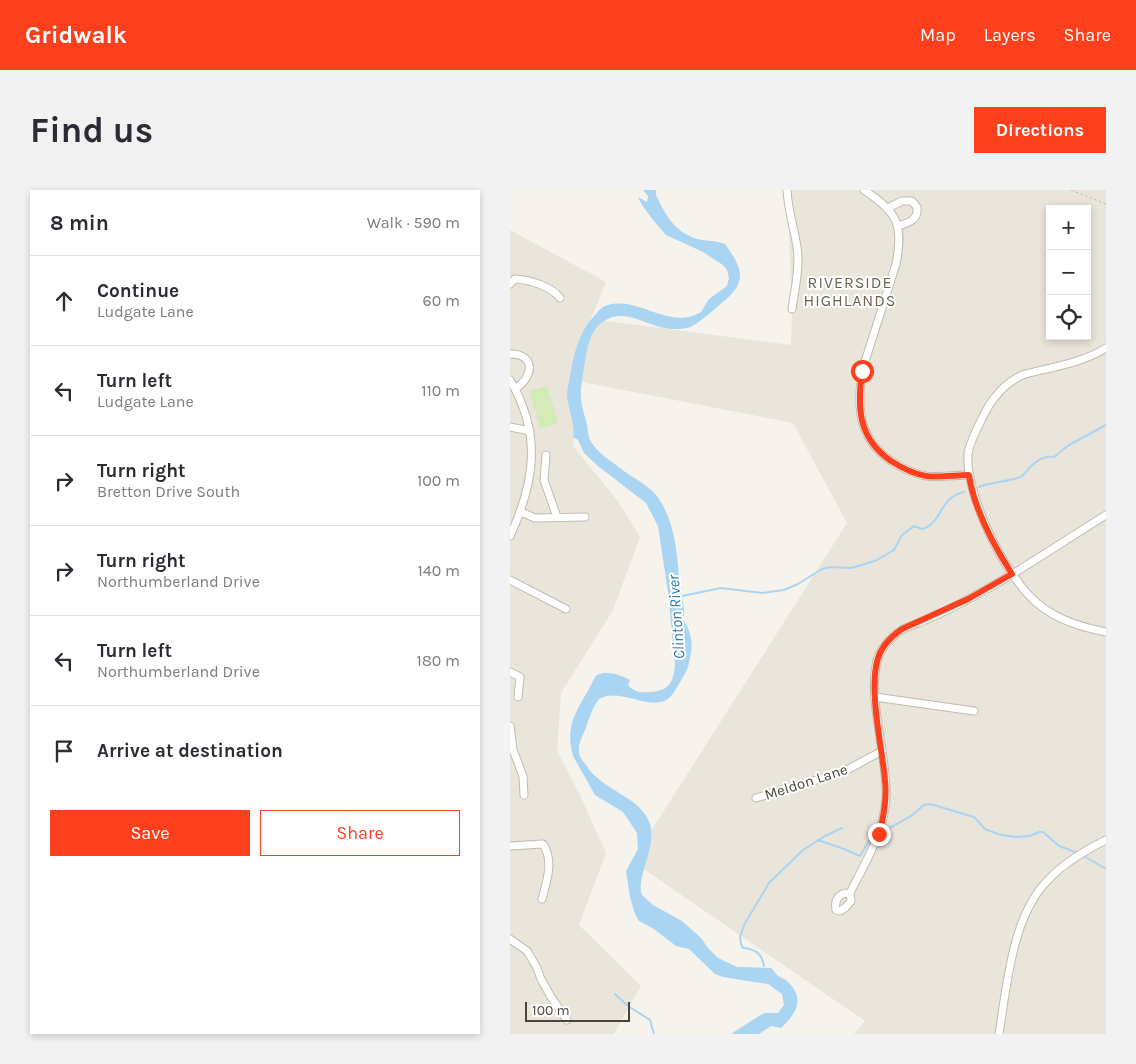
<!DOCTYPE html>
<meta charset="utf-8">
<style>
:root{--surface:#fff;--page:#f2f2f3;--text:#2b2b33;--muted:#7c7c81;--line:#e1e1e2;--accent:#fc3f1d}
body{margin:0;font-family:Karla,sans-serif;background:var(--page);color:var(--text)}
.controls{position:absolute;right:15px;top:15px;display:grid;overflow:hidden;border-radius:0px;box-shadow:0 2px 8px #0003}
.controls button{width:45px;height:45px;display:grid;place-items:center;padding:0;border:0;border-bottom:1px solid var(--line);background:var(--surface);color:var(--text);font:25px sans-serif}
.scale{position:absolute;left:15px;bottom:12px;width:105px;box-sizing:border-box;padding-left:5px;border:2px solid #4b4439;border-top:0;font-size:14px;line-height:18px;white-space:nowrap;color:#4b4439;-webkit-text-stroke:4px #fff;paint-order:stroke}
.stop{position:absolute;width:15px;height:15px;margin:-11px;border:4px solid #fc3f1d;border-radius:50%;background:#fff}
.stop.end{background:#fc3f1d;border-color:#fff;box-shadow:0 1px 5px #0008}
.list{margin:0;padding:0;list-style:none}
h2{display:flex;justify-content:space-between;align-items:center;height:65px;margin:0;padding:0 20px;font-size:21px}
h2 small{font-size:16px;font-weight:400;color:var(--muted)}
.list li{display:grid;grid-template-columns:32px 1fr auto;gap:15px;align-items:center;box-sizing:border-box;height:90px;padding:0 20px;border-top:1px solid var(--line)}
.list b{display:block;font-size:19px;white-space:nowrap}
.list p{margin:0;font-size:16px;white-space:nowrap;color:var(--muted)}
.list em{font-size:16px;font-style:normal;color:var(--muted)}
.actions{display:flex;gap:10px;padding:15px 20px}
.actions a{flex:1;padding:11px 0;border:1px solid var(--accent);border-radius:0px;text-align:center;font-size:18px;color:var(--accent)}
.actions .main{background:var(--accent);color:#fff}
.icon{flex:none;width:28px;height:28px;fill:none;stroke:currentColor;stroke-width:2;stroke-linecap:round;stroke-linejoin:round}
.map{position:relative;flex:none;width:596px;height:844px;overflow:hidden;border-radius:0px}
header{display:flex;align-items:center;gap:30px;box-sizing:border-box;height:70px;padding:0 25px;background:var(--accent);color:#fff}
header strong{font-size:24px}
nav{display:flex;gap:28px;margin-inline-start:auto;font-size:18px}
.intro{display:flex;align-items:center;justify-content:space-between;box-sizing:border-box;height:120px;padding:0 30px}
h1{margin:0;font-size:35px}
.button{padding:12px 22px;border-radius:0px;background:var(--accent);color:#fff;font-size:18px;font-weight:700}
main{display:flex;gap:30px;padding:0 30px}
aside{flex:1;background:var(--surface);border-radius:0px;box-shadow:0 2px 8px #0003}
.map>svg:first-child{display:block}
.residential{fill:#eae5da;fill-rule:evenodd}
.green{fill:#d2eab5}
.water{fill:#a9d4f2}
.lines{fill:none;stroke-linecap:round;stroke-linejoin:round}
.stream{stroke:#a9d4f2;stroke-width:2}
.minor-casing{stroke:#c2bbae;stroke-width:9}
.path{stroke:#c4b79f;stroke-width:1;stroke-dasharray:2.5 2.5;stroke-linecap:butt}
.minor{stroke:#fff;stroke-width:7}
.route{stroke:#fc3f1d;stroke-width:6}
.labels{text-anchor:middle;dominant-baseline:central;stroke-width:4;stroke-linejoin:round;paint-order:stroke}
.street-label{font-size:15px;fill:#4b4439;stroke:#fff}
.neighbourhood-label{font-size:16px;letter-spacing:1px;fill:#6e6250;stroke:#fff}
.water-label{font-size:16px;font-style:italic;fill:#2e7ab2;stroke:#fff}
</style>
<header>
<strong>Gridwalk</strong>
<nav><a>Map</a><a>Layers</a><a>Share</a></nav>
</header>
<div class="intro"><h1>Find us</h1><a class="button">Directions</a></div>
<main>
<aside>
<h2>8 min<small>Walk · 590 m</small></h2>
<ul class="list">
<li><svg class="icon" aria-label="ahead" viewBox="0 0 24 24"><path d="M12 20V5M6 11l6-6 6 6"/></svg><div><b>Continue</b><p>Ludgate Lane</p></div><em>60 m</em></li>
<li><svg class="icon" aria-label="left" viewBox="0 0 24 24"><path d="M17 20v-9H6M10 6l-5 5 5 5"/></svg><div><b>Turn left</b><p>Ludgate Lane</p></div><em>110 m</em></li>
<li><svg class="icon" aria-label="right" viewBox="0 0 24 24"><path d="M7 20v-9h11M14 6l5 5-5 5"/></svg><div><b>Turn right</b><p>Bretton Drive South</p></div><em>100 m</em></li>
<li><svg class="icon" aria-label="right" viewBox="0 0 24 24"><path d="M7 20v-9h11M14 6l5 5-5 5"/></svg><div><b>Turn right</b><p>Northumberland Drive</p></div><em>140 m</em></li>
<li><svg class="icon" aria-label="left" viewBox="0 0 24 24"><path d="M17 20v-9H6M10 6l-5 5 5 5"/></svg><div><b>Turn left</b><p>Northumberland Drive</p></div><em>180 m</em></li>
<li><svg class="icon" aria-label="arrive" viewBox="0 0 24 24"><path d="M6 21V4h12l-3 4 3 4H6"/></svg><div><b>Arrive at destination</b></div></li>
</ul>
<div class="actions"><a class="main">Save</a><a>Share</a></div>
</aside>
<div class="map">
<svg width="596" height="844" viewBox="0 0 596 844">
<rect width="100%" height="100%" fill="#f6f3ec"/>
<path class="residential" d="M281 0H596V844H344L355 831 122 671 337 333 283 233 72 192 63 256 108 311 130 347 103 420 51 503 47 561 70 605 96 663 69 735 131 796 104 844H0V40L96 92 81 129 281 155 282 119 278 19ZM540 19H577V146H540Z"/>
<path class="green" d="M37 196 48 233 30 238 19 201Z"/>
<path class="water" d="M133 0H146V5C156 26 166 45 192 50 200 51 207 51 215 54 221 63 229 73 230 84 230 90 228 97 224 101 220 107 187 135 180 137 175 139 167 139 162 139 140 138 121 120 100 128 81 135 78 154 75 172 73 184 70 197 71 209 72 218 75 227 77 235 78 241 78 248 82 253 88 263 101 271 110 278 122 288 136 293 146 305 164 328 167 360 169 388 169 402 177 416 173 429 184 447 183 457 178 477 176 483 172 488 169 494 166 498 164 504 160 507 142 524 111 496 89 509 82 518 79 529 75 540 72 547 68 554 69 562 69 567 73 571 76 575 92 601 132 607 140 634 147 658 125 688 132 705L143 715 172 731 191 748 198 758 208 768 227 777 261 778C263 779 264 782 266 784 269 787 273 788 276 790 296 808 287 823 271 838L261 836 249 844H221L249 826 255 823H268L274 815 272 804 258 794 213 787 205 784 179 759 166 756 144 739 129 731 125 724 120 707 116 681 128 659 127 643 113 622 85 605 63 566C55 537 65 523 79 499 82 494 83 489 87 485 98 480 111 485 120 490L118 495C124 502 131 503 140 502 159 501 164 492 165 474L158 402 148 336 136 313 88 276 74 263 68 250 63 247C66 236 58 218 57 206 57 199 59 193 60 187 64 163 69 141 86 124 89 120 93 116 98 115 130 106 159 141 191 122L199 109 217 96 219 88 217 80 213 75 193 62 156 45 143 30 132 15 128 7 137 12 138 6Z"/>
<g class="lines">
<g class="stream">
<path d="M469 297C479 292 506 291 512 286 521 277 528 265 544 267L559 255 596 235"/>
<path d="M172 406 211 398 252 403 274 400 288 394 312 379 321 377 341 378 365 371 384 360 392 345 404 336 412 339C433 333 428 308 454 302"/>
<path d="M372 642 401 626 414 615 420 614 464 627 475 639 491 645 506 647 520 646 529 642H533L549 656 568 663"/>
<path d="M308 650 334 659 350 666 360 649 365 646"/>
<path d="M572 665 596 679"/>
<path d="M254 776C252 764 246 759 233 758L231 754 230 747 234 735 259 693 293 660 315 646 332 638"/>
<path d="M105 804 118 816 140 830 144 844"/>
</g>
<defs>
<g id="minor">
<path d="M277 0C278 21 284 37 287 57 290 78 285 98 282 119"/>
<path d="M354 0C387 22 394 34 386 74L352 181C347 218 348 248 381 271 392 278 404 284 416 286 430 288 446 285 459 285"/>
<path d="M378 18 392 11H402L407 17C409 30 398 33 388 36"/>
<path d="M0 94 5 89C20 90 41 96 50 108"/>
<path d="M596 158C577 170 554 175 532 180 525 182 516 183 510 186 501 191 492 198 486 206 478 214 459 253 458 264 455 305 495 386 527 413 547 430 571 437 596 442"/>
<path d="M0 164C26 164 24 187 5 199"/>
<path d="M0 190C32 244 25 292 0 346"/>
<path d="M0 237 20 241"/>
<path d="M36 265 34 290 47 327"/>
<path d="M11 322 25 328 75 327"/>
<path d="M0 390 56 419"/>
<path d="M0 482 10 487 8 507"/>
<path d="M365 507 464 521"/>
<path d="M0 536 3 560 13 586 14 605"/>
<path d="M246 608 333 582 372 561"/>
<path d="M0 656 33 654C44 671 37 690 32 709"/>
<path d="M340 703C329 702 324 710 326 720L330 721 336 717 341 711 340 703C355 673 374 643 376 608 378 566 356 506 368 467 373 455 382 446 393 439 466 412 530 366 596 325"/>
<path d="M0 749 17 761 26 776 31 789 41 807 57 830"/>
<path d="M489 844C497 795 502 725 539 689 554 673 576 660 596 650"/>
</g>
</defs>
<use href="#minor" class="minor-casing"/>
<path class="path" d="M561 0 596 14"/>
<use href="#minor" class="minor"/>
</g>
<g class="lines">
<path class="route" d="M352 181C347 218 348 248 381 271 392 278 403 284 416 286 430 288 445 285 459 285 464 318 484 356 502 384L458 409 392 439C382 446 372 455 368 468 358 499 372 556 375 590 377 608 374 626 369 644"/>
</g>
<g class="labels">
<g class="street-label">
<text transform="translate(296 592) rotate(-18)">Meldon Lane</text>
</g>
<g class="neighbourhood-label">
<text x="340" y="92">RIVERSIDE<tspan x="340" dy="18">HIGHLANDS</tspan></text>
</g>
<g class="water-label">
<text transform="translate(166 427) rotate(-94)">Clinton River</text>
</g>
</g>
</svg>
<div class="controls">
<button>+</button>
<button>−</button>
<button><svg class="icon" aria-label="locate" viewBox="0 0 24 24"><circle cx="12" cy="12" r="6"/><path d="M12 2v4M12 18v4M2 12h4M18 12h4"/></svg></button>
</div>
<div class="scale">100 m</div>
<div class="stop" style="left:352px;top:181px"></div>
<div class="stop end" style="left:369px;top:644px"></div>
</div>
</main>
